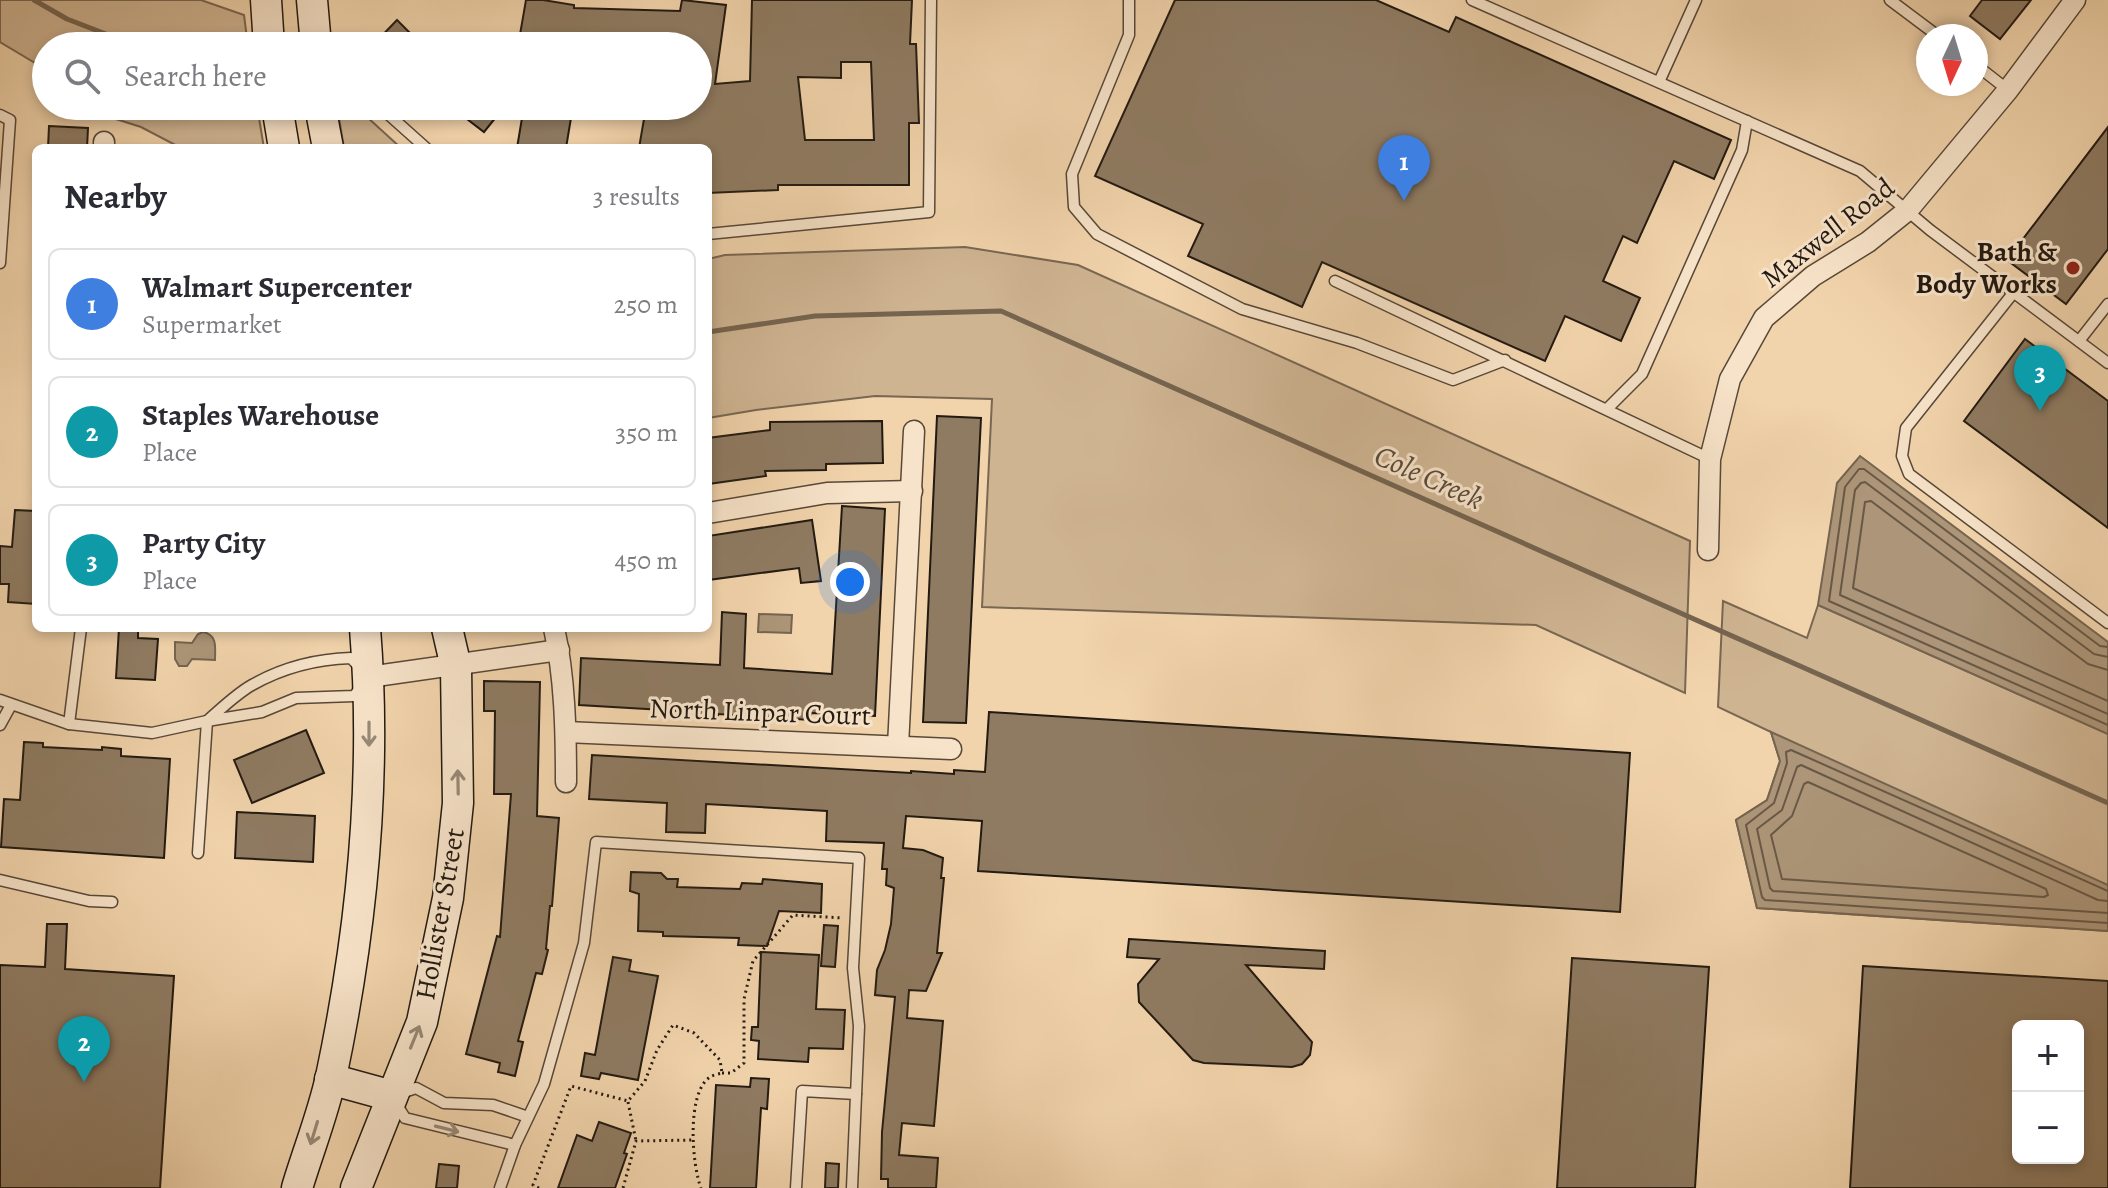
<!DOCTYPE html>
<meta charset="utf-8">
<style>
:root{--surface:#fff;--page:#f2f2f3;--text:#2b2b33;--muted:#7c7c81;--line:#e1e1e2;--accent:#d93025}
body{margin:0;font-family:Alegreya,serif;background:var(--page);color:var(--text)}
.controls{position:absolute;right:24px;bottom:24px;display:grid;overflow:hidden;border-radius:12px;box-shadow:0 4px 12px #0003}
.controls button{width:72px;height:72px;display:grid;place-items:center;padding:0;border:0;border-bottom:2px solid var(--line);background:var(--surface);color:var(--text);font:40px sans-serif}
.compass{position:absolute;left:1916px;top:24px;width:72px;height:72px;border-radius:50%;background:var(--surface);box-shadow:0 4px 12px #0003;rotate:184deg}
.you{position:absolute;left:850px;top:582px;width:28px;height:28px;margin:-20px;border:6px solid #fff;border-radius:50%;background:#1a73e8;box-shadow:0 0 0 12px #1a73e833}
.badge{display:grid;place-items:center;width:52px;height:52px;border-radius:50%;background:var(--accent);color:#fff;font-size:26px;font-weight:700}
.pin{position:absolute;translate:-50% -66px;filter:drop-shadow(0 2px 4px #0008)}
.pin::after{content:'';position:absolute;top:42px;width:28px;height:24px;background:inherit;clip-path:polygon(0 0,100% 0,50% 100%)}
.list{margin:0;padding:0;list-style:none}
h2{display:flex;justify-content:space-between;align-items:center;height:104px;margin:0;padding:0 32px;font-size:34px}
h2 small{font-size:26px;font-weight:400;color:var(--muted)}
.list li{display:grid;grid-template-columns:52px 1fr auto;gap:24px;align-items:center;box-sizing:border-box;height:112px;margin:0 16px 16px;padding:0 16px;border:2px solid var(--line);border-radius:12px}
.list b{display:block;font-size:30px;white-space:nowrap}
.list p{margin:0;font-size:26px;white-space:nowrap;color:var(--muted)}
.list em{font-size:26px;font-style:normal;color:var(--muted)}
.icon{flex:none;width:44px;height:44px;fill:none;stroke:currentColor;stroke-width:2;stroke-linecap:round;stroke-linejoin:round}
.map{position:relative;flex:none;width:2108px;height:1188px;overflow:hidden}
.search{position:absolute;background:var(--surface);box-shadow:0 4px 12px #0003;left:32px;top:32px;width:680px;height:88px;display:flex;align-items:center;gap:20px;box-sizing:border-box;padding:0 28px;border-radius:44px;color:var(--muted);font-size:30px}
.panel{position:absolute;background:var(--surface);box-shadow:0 4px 12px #0003;left:32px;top:144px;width:680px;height:488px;border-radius:12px}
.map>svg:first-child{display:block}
.green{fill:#cfb492;stroke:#796752;stroke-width:2}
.water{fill:#ac9578;stroke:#75644f;stroke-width:2}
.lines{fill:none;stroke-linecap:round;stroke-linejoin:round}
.shore{stroke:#685845;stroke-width:2}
.stream{stroke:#75644f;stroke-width:5}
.building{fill:#8f7b62;stroke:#231a12;stroke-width:2;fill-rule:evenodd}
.service-casing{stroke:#574838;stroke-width:13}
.minor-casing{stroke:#574838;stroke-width:23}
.secondary-casing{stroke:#231a12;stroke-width:33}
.path{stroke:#231a12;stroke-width:3;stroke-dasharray:2 4;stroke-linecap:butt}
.service{stroke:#f7e3c9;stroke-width:10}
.minor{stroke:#f7e3c9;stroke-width:20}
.secondary{stroke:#f7e3c9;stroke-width:30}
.oneway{stroke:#988977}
.poi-dot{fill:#8f2418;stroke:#f7e3c9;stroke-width:3}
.labels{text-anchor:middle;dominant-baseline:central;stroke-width:6;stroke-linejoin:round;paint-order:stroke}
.street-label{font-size:28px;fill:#231a12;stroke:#f7e3c9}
.poi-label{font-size:28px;font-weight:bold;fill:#231a12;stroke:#f7e3c9;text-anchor:end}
.water-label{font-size:30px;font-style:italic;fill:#5a4b3b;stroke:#f7e3c9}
</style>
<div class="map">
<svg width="2108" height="1188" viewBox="0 0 2108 1188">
<rect width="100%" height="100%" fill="#f2d4ac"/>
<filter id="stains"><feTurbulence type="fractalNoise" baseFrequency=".0025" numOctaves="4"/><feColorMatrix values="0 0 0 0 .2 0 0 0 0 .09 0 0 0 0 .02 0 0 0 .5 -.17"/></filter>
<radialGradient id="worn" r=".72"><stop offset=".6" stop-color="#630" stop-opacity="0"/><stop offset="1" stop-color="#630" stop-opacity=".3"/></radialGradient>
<g class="green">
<path d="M0 0H201L244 15 248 46H46V94L40 91V66L0 42Z"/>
<path d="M75 106H257L264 148H181L141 127Z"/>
<path d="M337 106H355L401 148H344Z"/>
<path d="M965 247 1078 265 1690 541 1685 693 1536 625 982 607 992 399 875 396 756 410 708 418V259L725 255Z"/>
<path d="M1723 601 1807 638 1818 605 2108 734V931L1757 908 1736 820 1767 800 1780 761 1771 732 1718 707Z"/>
</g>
<g class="water">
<path d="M1860 456 2108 642V734L1818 605 1837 483Z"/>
<path d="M759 614 792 615 791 633 758 632Z"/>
<path d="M203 632C218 635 215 648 215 660L192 659 187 666H179L175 659V642L192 643 198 634Z"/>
<path d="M1771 732 2108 885V931L1757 908 1736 820 1767 800 1780 761Z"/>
</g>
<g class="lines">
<g class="shore">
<path d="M2108 647 2100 646 1864 469H1859L1845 487 1829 601 2108 725"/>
<path d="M2108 657 2094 654 1865 482 1861 483 1855 490 1840 595 2108 714"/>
<path d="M2108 670 2088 664 1871 501 1865 502 1853 588 2108 701"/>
<path d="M1808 782 2046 889 2048 895 2044 897 1782 879 1771 835 1792 816 1804 784Z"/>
<path d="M2108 891 1791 750 1786 752 1787 763 1774 803 1746 825 1762 897 1765 900 2108 923"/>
<path d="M2108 901 2098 900 1801 765 1797 767 1782 810 1757 829 1770 888 1773 891 2108 913"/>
</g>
<g class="stream">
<path d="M34 0 67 19 137 46"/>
<path d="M708 332 815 316 1001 311 2108 803"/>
</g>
</g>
<g class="building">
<path d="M526 0H543L574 5V8L680 11 682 0 726 5 715 84 750 81 752 0H912L910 44H916L919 123H909V185H778V190L708 193V148H639L644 119 614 113V106H698V46H518ZM841 62H871L874 140H805L798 77 841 78Z"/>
<path d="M1175 0H1376L1449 32 1456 17 1731 140 1714 179 1674 161 1637 243 1623 236 1603 281 1640 298 1621 341 1565 316 1545 361 1322 262 1302 307 1188 256 1203 224 1095 176Z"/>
<path d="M1982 0H2031L2000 39 1970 16Z"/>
<path d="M397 20 416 39 409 46H372Z"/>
<path d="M450 106H505L484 132Z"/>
<path d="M524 106H573L566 148H517Z"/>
<path d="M49 126 88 128 87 148H48Z"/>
<path d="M2108 127V249L2066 304 2007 260Z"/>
<path d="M2025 339 2108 401V528L1964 421Z"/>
<path d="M937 416 981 418 966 723 923 722Z"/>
<path d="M882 421 883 463 826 464V470L765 471 766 476 708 484V438L770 430V422Z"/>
<path d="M842 506 885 509 875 716 811 713 810 720 718 714V720L696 718 697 712 579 705 581 658 720 665 722 612 746 614 744 668 832 674Z"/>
<path d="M15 510 36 511V604L8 602 9 584H0V546L12 547Z"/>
<path d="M812 520 821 581 801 583 799 568 708 580V536Z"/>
<path d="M119 628H138V638L158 639 155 680 116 678Z"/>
<path d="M484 681 540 682 537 816 559 818 552 906H550L546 949 548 950 542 974 536 973 518 1041 523 1042 515 1076 498 1072 500 1063 466 1054 497 936 500 937 511 794H494L495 711H484Z"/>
<path d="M989 712 1630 753 1620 912 978 871 982 821 906 816 903 848 923 850 943 858 941 878H944L937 953H942L926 991 909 990 907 1018 943 1021 934 1126 902 1123 899 1155 938 1158 936 1188H888V1179H881L882 1132 895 997 875 995 877 970 885 950 891 924 894 888 886 885 887 869H882L884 843 826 841 827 811 775 808 706 804 705 833 666 832 667 803 589 799 592 755 911 773V771L954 774V770L985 772Z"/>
<path d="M306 730 324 773 252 803 234 760Z"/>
<path d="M24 742 43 743V747L102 750V747L121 749V756L170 759 164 858 1 847 4 799 20 800Z"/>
<path d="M237 812 315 816 313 862 235 858Z"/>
<path d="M631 872 661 873 667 879H678L677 887 740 889 742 883 762 884 763 879 822 884 821 913 779 911 767 946 738 945 739 938 663 936V932L638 931 639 894 630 891Z"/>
<path d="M47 924H67L65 969 174 976 160 1188H0V965L45 967Z"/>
<path d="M824 925 838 926 835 967 821 966Z"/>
<path d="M1129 939 1325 951 1324 969 1246 965 1312 1042 1310 1055 1302 1064 1292 1067 1204 1063 1193 1060 1139 1002 1138 984 1159 959 1127 957Z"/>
<path d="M761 952 819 955 816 1009 845 1010 843 1049 809 1048 808 1062 758 1059 759 1041 751 1040 752 1027H758Z"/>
<path d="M613 957 631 960 629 971 658 976 638 1080 601 1073 599 1079 581 1076 585 1053 595 1055Z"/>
<path d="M1572 958 1709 967 1695 1188H1557Z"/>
<path d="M1863 966 2108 981V1188H1850ZM2018 1026H2078V1158H2018Z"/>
<path d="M751 1078 769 1079 767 1109 761 1108 756 1188H710L716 1085 750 1087Z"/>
<path d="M599 1122 631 1133 624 1153 627 1154 615 1188H558L577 1135 592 1141Z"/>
<path d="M826 1163 839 1164 838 1188H825Z"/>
<path d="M439 1164 459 1166 457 1188H436Z"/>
</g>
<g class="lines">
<defs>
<g id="service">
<path d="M1129 0V35L1072 174 1074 207 1097 234 1242 309 1357 343 1453 380 1505 360"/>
<path d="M1472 0 1860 171 1930 230 2108 363"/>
<path d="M1890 0 1938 36"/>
<path d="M1976 65 2008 90"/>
<path d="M1659 82 1696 0"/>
<path d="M379 106 426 148"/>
<path d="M0 115 10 120 0 263"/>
<path d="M708 234 929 212 931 0"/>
<path d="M1335 281 1710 459"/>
<path d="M2014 292 1906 428 1902 456 1909 474 2108 623"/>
<path d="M2079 341 2108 304"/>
<path d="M1607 409 1642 374 1742 150 1747 121"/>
<path d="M351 658 369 677 354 696 296 698 262 712 207 721C221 709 236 694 252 685 282 668 317 659 351 658Z"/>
<path d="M0 700 69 724 152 733 207 721 198 853"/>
<path d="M69 724 81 628"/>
<path d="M0 725 11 705"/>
<path d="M0 880 89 901 112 902"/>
<path d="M401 1093 416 1088 444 1103 493 1105 528 1117"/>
<path d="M395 1102 405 1118 515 1145"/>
<path d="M500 1188 515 1145 544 1084 584 943 596 842 859 858 853 968 859 1026 852 1188"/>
<path d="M796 1188 802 1091 856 1094"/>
</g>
<g id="minor">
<path d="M104 148V142"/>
<path d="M708 513 827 493 912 491"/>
<path d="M1708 550 1710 459 1730 379 1764 318 1813 276 1868 242 1908 210 2008 90 2075 0"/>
<path d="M554 628C565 678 566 731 566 782"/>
<path d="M369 677 559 650"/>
<path d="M566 732 951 749"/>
<path d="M898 746 914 431"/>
</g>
<g id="secondary">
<path d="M266 0 269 46"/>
<path d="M312 0 316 46"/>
<path d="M277 106 284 148"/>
<path d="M320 106 328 148"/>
<path d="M330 1079 392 1096"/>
<path d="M297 1188C308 1151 323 1114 331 1077 362 930 377 778 365 628"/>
<path d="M356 1188 422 1022 448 898 458 803 456 667 447 628"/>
</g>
</defs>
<use href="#service" class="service-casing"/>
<use href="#minor" class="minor-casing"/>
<use href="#secondary" class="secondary-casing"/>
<g class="path">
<path d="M722 1073H731L744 1063V999L753 961 793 915 842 918"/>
<path d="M628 1102 636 1141"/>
<path d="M539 1188 533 1185 571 1086 628 1101 645 1081 657 1050 673 1025 694 1033 720 1060 722 1073C718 1074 713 1075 710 1077 686 1093 692 1165 701 1188"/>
<path d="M623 1188 636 1141 693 1140"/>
</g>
<use href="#service" class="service"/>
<use href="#minor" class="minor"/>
<use href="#secondary" class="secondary"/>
</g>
<defs><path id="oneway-shaft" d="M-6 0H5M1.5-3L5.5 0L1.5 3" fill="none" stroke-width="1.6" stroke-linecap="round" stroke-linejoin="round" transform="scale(2)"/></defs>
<g class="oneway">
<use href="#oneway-shaft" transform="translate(369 734) rotate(90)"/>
<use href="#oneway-shaft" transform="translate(458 782) rotate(-91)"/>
<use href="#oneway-shaft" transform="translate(415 1037) rotate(-68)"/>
<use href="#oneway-shaft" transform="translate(447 1129) rotate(14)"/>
<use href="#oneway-shaft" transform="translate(314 1133) rotate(107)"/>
</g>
<circle class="poi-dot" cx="2073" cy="268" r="8"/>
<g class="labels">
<g class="street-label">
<text transform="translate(1828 233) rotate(-38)">Maxwell Road</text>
<text transform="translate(760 712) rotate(2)">North Linpar Court</text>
<text transform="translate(440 914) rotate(-80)">Hollister Street</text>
</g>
<g class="poi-label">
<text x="2057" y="252">Bath &amp;<tspan x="2057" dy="32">Body Works</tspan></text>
</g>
<g class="water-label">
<text transform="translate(1429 477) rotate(24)">Cole Creek</text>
</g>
</g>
<rect width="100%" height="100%" filter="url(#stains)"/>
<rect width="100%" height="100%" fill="url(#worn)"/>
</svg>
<div class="controls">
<button>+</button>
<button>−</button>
</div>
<svg class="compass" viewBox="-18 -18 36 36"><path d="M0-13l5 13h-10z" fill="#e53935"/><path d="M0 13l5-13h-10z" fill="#7c7c81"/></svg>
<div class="you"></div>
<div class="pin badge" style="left:1404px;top:201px;background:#3f7fe0">1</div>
<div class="pin badge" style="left:84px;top:1082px;background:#0f9aa8">2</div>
<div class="pin badge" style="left:2040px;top:411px;background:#0f9aa8">3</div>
<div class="search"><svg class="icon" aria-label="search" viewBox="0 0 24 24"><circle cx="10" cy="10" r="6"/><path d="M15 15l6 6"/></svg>Search here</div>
<section class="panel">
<h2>Nearby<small>3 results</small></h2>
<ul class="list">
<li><span class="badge" style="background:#3f7fe0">1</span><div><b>Walmart Supercenter</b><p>Supermarket</p></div><em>250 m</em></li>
<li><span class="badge" style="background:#0f9aa8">2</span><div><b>Staples Warehouse</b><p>Place</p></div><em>350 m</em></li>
<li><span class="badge" style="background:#0f9aa8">3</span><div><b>Party City</b><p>Place</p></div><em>450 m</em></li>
</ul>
</section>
</div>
